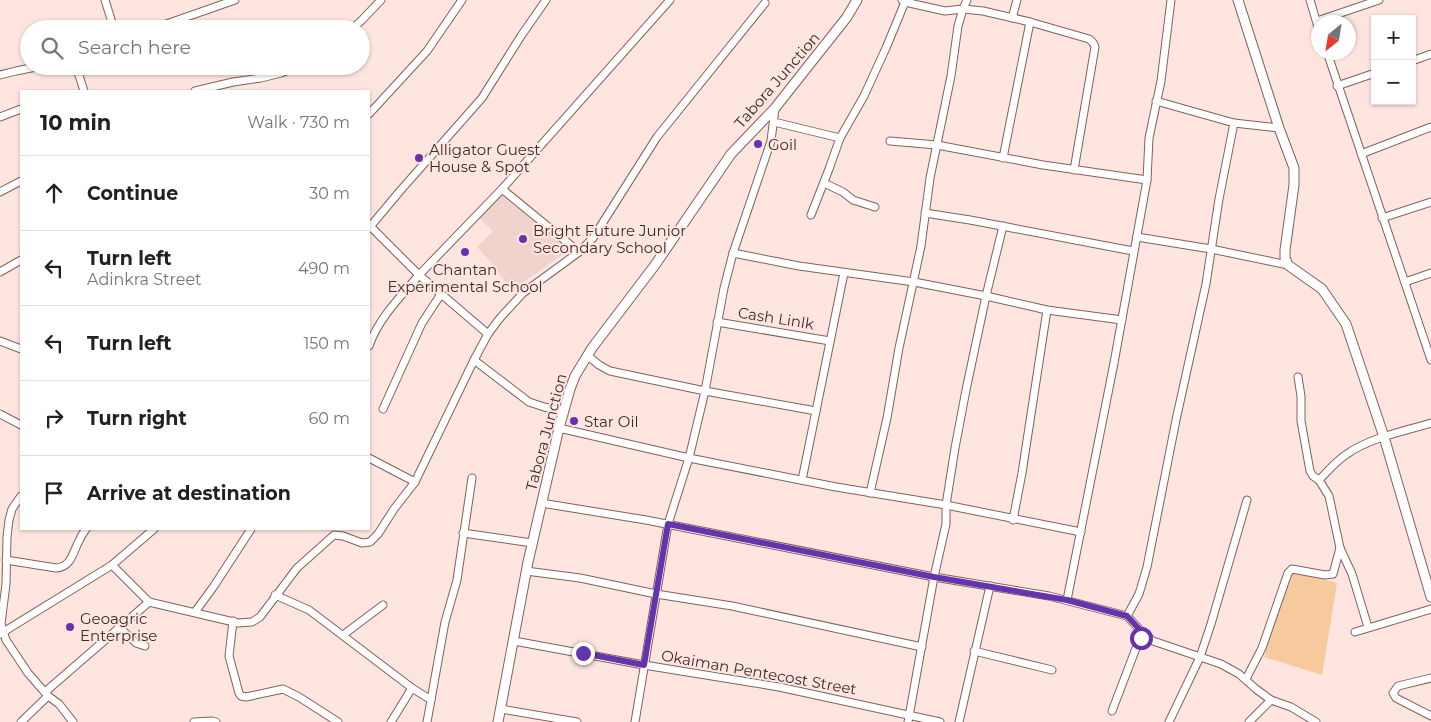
<!DOCTYPE html>
<meta charset="utf-8">
<style>
:root{--surface:#fff;--page:#f2f2f2;--text:#202124;--muted:#757577;--line:#e0e0e0}
body{margin:0;font-family:Montserrat,sans-serif;background:var(--page);color:var(--text)}
.controls{position:absolute;right:15px;top:15px;display:grid;overflow:hidden;border-radius:0px;box-shadow:0 1px 4px #0004}
.controls button{width:45px;height:45px;display:grid;place-items:center;padding:0;border:0;border-bottom:1px solid var(--line);background:var(--surface);color:var(--text);font:25px sans-serif}
.compass{position:absolute;left:1311px;top:15px;width:45px;height:45px;border-radius:50%;background:var(--surface);box-shadow:0 1px 4px #0004;rotate:210deg}
.stop{position:absolute;width:15px;height:15px;margin:-11px;border:4px solid #6334ab;border-radius:50%;background:#fff}
.stop.end{background:#6334ab;border-color:#fff;box-shadow:0 1px 5px #0008}
.list{margin:0;padding:0;list-style:none}
h2{display:flex;justify-content:space-between;align-items:center;height:65px;margin:0;padding:0 20px;font-size:21px}
h2 small{font-size:16px;font-weight:400;color:var(--muted)}
.list li{display:grid;grid-template-columns:32px 1fr auto;gap:15px;align-items:center;box-sizing:border-box;height:75px;padding:0 20px;border-top:1px solid var(--line)}
.list b{display:block;font-size:19px;white-space:nowrap}
.list p{margin:0;font-size:16px;white-space:nowrap;color:var(--muted)}
.list em{font-size:16px;font-style:normal;color:var(--muted)}
.icon{flex:none;width:28px;height:28px;fill:none;stroke:currentColor;stroke-width:2;stroke-linecap:round;stroke-linejoin:round}
.map{position:relative;flex:none;width:1431px;height:722px;overflow:hidden}
.search{position:absolute;background:var(--surface);box-shadow:0 1px 4px #0004;left:20px;top:20px;width:350px;height:55px;display:flex;align-items:center;gap:12px;box-sizing:border-box;padding:0 18px;border-radius:28px;color:var(--muted);font-size:19px}
.panel{position:absolute;background:var(--surface);box-shadow:0 1px 4px #0004;left:20px;top:90px;width:350px;height:440px;border-radius:0px}
.map>svg:first-child{display:block}
.built{fill:#f1d3cd}
.green{fill:#f6ca9c}
.lines{fill:none;stroke-linecap:round;stroke-linejoin:round}
.minor-casing{stroke:#846059;stroke-width:9}
.tertiary-casing{stroke:#846059;stroke-width:11}
.minor{stroke:#fff;stroke-width:7}
.tertiary{stroke:#fff;stroke-width:9}
.route{stroke:#6334ab;stroke-width:6}
.poi-dot{fill:#6334ab;stroke:#ffe5e0;stroke-width:2}
.labels{text-anchor:middle;dominant-baseline:central;stroke-width:4;stroke-linejoin:round;paint-order:stroke}
.street-label{font-size:15px;fill:#3d2d2a;stroke:#ffe5e0}
.poi-label{font-size:15px;fill:#3d2d2a;stroke:#ffe5e0;text-anchor:start}
</style>
<div class="map">
<svg width="1431" height="722" viewBox="0 0 1431 722">
<rect width="100%" height="100%" fill="#ffe5e0"/>
<path class="built" d="M502 191 572 248 511 291 493 265 477 247 493 231 478 217Z"/>
<path class="green" d="M1293 571 1337 583 1322 675 1264 657Z"/>
<g class="lines">
<defs>
<g id="minor">
<path d="M105 0 114 29"/>
<path d="M902 0 905 2 945 11 963 9 983 11 1030 22 1089 39C1092 41 1094 43 1095 47L1074 170"/>
<path d="M1310 0 1318 27"/>
<path d="M1012 18 1017 0"/>
<path d="M1317 21 1379 0"/>
<path d="M152 29 235 0"/>
<path d="M352 29 362 20 381 0"/>
<path d="M1327 52 1431 360"/>
<path d="M1412 61 1431 54"/>
<path d="M76 66 84 91"/>
<path d="M0 75 16 71 41 66"/>
<path d="M1337 86 1375 73"/>
<path d="M195 91 233 82 261 78 281 73 300 66"/>
<path d="M1156 101 1234 123"/>
<path d="M369 114 427 51 462 0"/>
<path d="M0 117 21 109"/>
<path d="M774 122 840 138"/>
<path d="M890 141 937 145 1043 165 1147 180"/>
<path d="M1361 154 1431 127"/>
<path d="M1003 158 1030 22"/>
<path d="M824 183 843 192 853 200 875 207"/>
<path d="M502 189 579 252"/>
<path d="M0 192 21 181"/>
<path d="M925 213 970 220 1133 251"/>
<path d="M811 215 829 169 840 138 864 96 886 48 905 2"/>
<path d="M1382 218 1431 202"/>
<path d="M369 225 419 275 502 189 670 0"/>
<path d="M369 228 400 191 482 98 521 36 546 0"/>
<path d="M1137 237 1211 249 1288 265"/>
<path d="M733 253 799 266 914 282 986 296 1047 310 1122 320"/>
<path d="M0 272 21 260"/>
<path d="M1405 282 1431 273"/>
<path d="M717 322 830 341"/>
<path d="M0 341 21 349"/>
<path d="M369 346C378 319 401 296 419 275L488 334"/>
<path d="M587 355 599 365 610 371 705 391 816 411"/>
<path d="M474 360 529 402 544 407 564 411"/>
<path d="M1298 377 1301 396V421L1310 471 1313 476 1319 480"/>
<path d="M383 409 422 323 441 294"/>
<path d="M0 414 21 425"/>
<path d="M559 428 689 458 836 487 946 505 1081 532"/>
<path d="M369 458 415 482"/>
<path d="M802 480 844 273"/>
<path d="M870 493 887 418 899 348 921 246 930 178 951 76 958 26 963 9 967 0"/>
<path d="M21 496 12 509 9 520 7 537 6 584 1 624 6 640 28 673 48 696 59 704 73 722"/>
<path d="M541 503 646 520 934 577 1049 596 1127 616"/>
<path d="M1013 520 1022 473 1047 310"/>
<path d="M463 533 532 543"/>
<path d="M6 560 56 568C72 567 73 551 80 539 81 536 84 532 86 529"/>
<path d="M112 565 149 602 238 623 252 622 260 617 297 568 334 535 343 536 362 543 370 542 378 534 394 509 415 482 474 360 488 334 500 318 523 293 579 252 593 238 657 137 765 3"/>
<path d="M526 571 580 578 656 594 732 606 922 647"/>
<path d="M275 595 309 610 412 688 431 700"/>
<path d="M1067 600 1114 363 1147 180 1149 138 1161 81 1171 0"/>
<path d="M195 612 214 586 251 529"/>
<path d="M1127 616 1139 594 1147 567 1176 420 1206 284 1219 199 1234 123 1279 128"/>
<path d="M1127 616 1143 633 1153 641 1221 664 1239 674 1256 689 1271 700 1291 707 1316 722"/>
<path d="M233 621 229 656 239 693 241 696 246 697 283 689 299 697 338 722"/>
<path d="M1368 627 1352 574 1340 548 1329 496 1319 480C1328 471 1336 461 1347 454 1369 438 1405 431 1431 423"/>
<path d="M120 628 136 643 145 646"/>
<path d="M1355 632 1431 609"/>
<path d="M0 634 112 565 154 529"/>
<path d="M343 635 383 605"/>
<path d="M514 641 644 665 779 687 940 722"/>
<path d="M974 651 1052 670"/>
<path d="M1431 678 1398 686 1393 693 1396 698 1431 716"/>
<path d="M1246 679 1262 648 1288 573 1292 569 1325 575 1333 574 1340 548"/>
<path d="M45 692 149 602"/>
<path d="M501 709 577 722"/>
<path d="M1112 711 1138 643 1144 634"/>
<path d="M21 722 48 696"/>
<path d="M194 722 212 721 216 722"/>
<path d="M391 722 412 688"/>
<path d="M427 722 445 622 457 580 472 478"/>
<path d="M635 722 668 524 689 458 705 391 724 288 733 253 771 141 775 108"/>
<path d="M908 722 934 577 946 524V505L955 448 966 390 986 296 1003 226"/>
<path d="M959 722 990 586"/>
<path d="M1169 722 1200 657 1211 624 1247 500"/>
<path d="M1249 722 1271 700"/>
</g>
<g id="tertiary">
<path d="M1238 0 1279 128 1294 168V185L1285 250V258L1288 265 1322 289 1346 324 1384 437 1431 597"/>
<path d="M498 722 528 562 559 428 570 389 575 376 592 348 655 265 731 154 775 108 847 17 857 0"/>
</g>
</defs>
<use href="#minor" class="minor-casing"/>
<use href="#tertiary" class="tertiary-casing"/>
<use href="#minor" class="minor"/>
<use href="#tertiary" class="tertiary"/>
</g>
<g class="lines">
<path class="route" d="M583 653 644 665 668 524 934 577 1067 600 1127 616 1144 634 1141 638"/>
</g>
<g class="poi-dot">
<circle cx="758" cy="144" r="5"/>
<circle cx="419" cy="158" r="5"/>
<circle cx="523" cy="239" r="5"/>
<circle cx="465" cy="252" r="5"/>
<circle cx="574" cy="421" r="5"/>
<circle cx="70" cy="627" r="5"/>
</g>
<g class="labels">
<g class="street-label">
<text transform="translate(777 80) rotate(-49)">Tabora Junction</text>
<text transform="translate(776 318) rotate(9)">Cash Linlk</text>
<text transform="translate(546 432) rotate(-75)">Tabora Junction</text>
<text transform="translate(759 672) rotate(10)">Okaiman Pentecost Street</text>
</g>
<g class="poi-label">
<text x="768" y="144">Goil</text>
<text x="429" y="149">Alligator Guest<tspan x="429" dy="17">House &amp; Spot</tspan></text>
<text x="533" y="230">Bright Future Junior<tspan x="533" dy="17">Secondary School</tspan></text>
<text x="465" y="269" text-anchor="middle">Chantan<tspan x="465" dy="17">Experimental School</tspan></text>
<text x="584" y="421">Star Oil</text>
<text x="80" y="618">Geoagric<tspan x="80" dy="17">Enterprise</tspan></text>
</g>
</g>
</svg>
<div class="controls">
<button>+</button>
<button>−</button>
</div>
<svg class="compass" viewBox="-18 -18 36 36"><path d="M0-13l5 13h-10z" fill="#e53935"/><path d="M0 13l5-13h-10z" fill="#757577"/></svg>
<div class="stop" style="left:1141px;top:638px"></div>
<div class="stop end" style="left:583px;top:653px"></div>
<div class="search"><svg class="icon" aria-label="search" viewBox="0 0 24 24"><circle cx="10" cy="10" r="6"/><path d="M15 15l6 6"/></svg>Search here</div>
<section class="panel">
<h2>10 min<small>Walk · 730 m</small></h2>
<ul class="list">
<li><svg class="icon" aria-label="ahead" viewBox="0 0 24 24"><path d="M12 20V5M6 11l6-6 6 6"/></svg><div><b>Continue</b></div><em>30 m</em></li>
<li><svg class="icon" aria-label="left" viewBox="0 0 24 24"><path d="M17 20v-9H6M10 6l-5 5 5 5"/></svg><div><b>Turn left</b><p>Adinkra Street</p></div><em>490 m</em></li>
<li><svg class="icon" aria-label="left" viewBox="0 0 24 24"><path d="M17 20v-9H6M10 6l-5 5 5 5"/></svg><div><b>Turn left</b></div><em>150 m</em></li>
<li><svg class="icon" aria-label="right" viewBox="0 0 24 24"><path d="M7 20v-9h11M14 6l5 5-5 5"/></svg><div><b>Turn right</b></div><em>60 m</em></li>
<li><svg class="icon" aria-label="arrive" viewBox="0 0 24 24"><path d="M6 21V4h12l-3 4 3 4H6"/></svg><div><b>Arrive at destination</b></div></li>
</ul>
</section>
</div>
